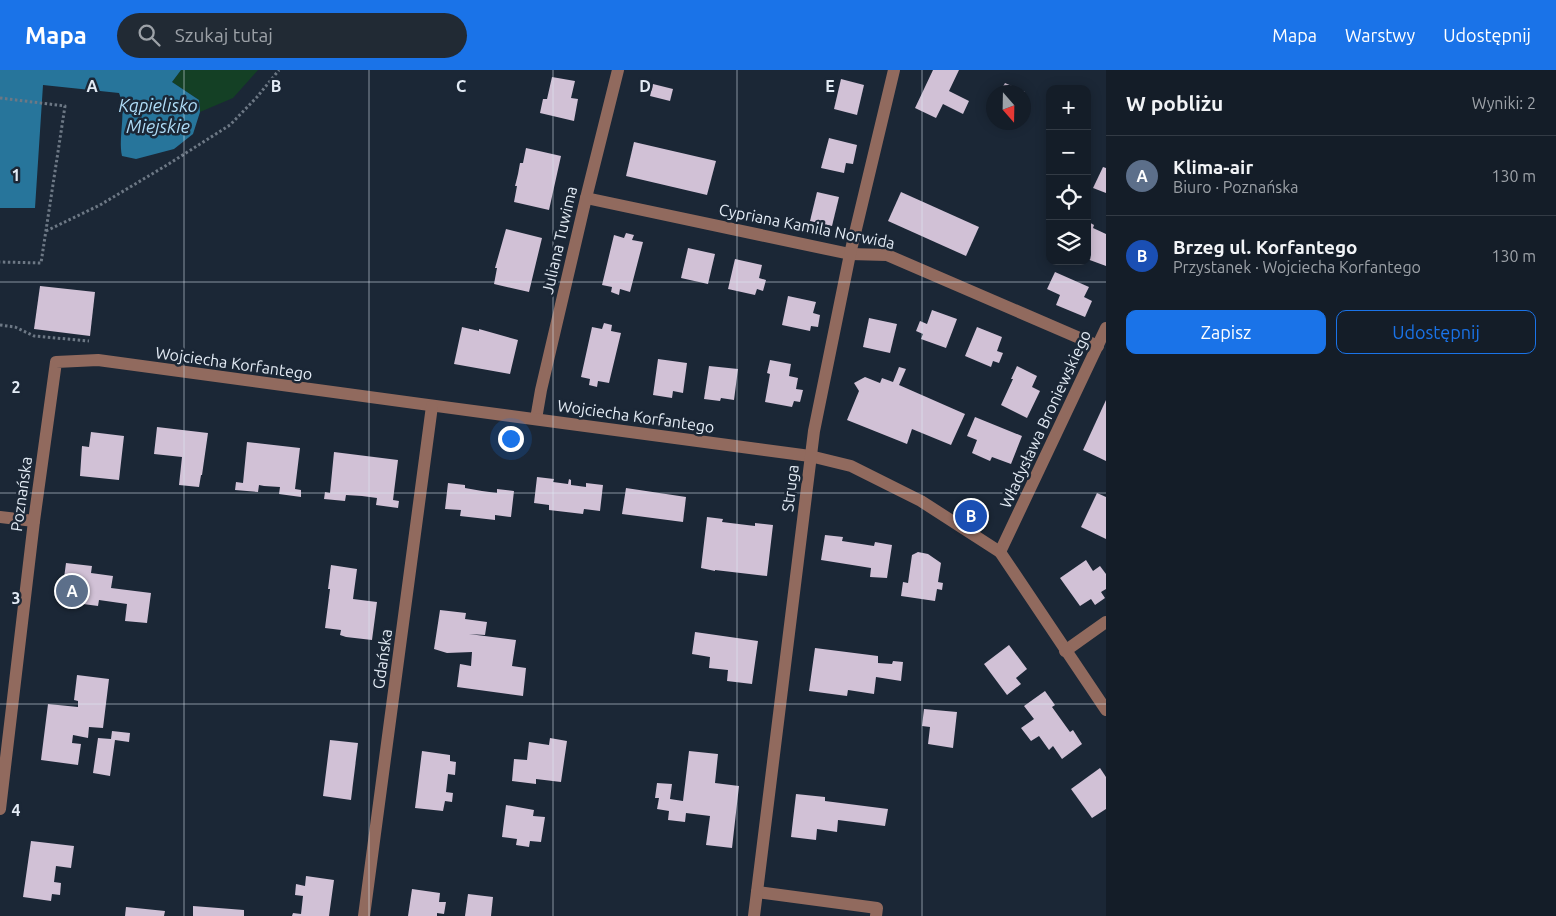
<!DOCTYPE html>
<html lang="pl">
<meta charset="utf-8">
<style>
:root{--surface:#141d28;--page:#212a34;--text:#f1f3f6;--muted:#9da2a8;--line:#333b45;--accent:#1a73e8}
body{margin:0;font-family:Ubuntu,sans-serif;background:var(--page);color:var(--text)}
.controls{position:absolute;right:15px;top:15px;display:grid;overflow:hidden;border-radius:10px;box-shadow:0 2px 12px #0003}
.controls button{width:45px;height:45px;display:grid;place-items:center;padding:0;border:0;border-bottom:1px solid var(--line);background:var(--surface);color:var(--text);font:25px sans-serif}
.compass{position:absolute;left:986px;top:15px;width:45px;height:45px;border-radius:50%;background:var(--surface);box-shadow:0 2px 12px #0003;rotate:160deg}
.you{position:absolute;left:510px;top:368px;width:18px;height:18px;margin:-12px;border:4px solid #fff;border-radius:50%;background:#1a73e8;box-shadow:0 0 0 8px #1a73e833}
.badge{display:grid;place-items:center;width:32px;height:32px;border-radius:50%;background:var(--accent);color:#fff;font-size:16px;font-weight:700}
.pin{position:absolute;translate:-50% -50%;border:2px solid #fff;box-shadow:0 1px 5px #0006}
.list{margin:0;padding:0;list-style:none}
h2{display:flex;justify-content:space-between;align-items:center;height:65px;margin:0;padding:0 20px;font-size:21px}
h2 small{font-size:16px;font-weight:400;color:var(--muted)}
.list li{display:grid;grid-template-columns:32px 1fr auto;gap:15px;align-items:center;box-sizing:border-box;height:80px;padding:0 20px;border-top:1px solid var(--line)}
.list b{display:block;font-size:19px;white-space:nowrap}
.list p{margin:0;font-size:16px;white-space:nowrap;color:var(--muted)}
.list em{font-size:16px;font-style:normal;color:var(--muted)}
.actions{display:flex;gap:10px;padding:15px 20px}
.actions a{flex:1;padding:11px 0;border:1px solid var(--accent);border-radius:10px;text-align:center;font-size:18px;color:var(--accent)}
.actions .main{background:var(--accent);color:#fff}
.icon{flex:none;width:28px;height:28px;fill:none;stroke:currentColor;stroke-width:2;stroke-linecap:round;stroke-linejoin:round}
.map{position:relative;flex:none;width:1106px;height:846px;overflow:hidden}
header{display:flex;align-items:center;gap:30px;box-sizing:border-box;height:70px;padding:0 25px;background:var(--accent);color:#fff}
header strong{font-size:24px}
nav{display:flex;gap:28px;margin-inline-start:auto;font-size:18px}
.search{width:350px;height:45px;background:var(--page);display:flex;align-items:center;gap:12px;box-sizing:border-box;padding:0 18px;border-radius:28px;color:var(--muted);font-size:19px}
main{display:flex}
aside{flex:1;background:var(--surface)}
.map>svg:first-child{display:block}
.green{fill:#144025}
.water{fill:#27759b}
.building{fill:#d1c1d6}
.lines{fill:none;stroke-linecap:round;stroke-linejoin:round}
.path{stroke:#6d7885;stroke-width:3;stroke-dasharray:2.5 2.5;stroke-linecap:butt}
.minor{stroke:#916a5e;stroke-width:12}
.grid{fill:none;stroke:#e3ebf5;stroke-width:1;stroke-opacity:0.55}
.labels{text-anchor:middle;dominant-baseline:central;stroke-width:5;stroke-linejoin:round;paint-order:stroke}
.street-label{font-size:16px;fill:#e3ebf5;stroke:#1b2736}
.water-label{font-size:18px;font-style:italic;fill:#afdcf7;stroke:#1b2736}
.grid-label{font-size:16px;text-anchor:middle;font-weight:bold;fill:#e3ebf5;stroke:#1b2736;stroke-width:5;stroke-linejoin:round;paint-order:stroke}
</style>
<header>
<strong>Mapa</strong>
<div class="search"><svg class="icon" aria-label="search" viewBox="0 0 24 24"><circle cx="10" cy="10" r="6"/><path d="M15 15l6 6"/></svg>Szukaj tutaj</div>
<nav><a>Mapa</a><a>Warstwy</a><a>Udostępnij</a></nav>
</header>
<main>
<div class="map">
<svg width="1106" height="846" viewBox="0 0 1106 846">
<rect width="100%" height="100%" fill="#1b2736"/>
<path class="green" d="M181 0H258L233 28 200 42 199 30 172 12Z"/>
<path class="water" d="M0 0H181L172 12 199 30 200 42 193 64 174 79 136 89 122 86C118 66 127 42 119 23L43 15 35 138H0Z"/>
<g class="building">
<path d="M933 0H959L949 21 969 31 963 44 943 34 936 48 915 38Z"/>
<path d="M552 7 575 11 571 28 578 29 574 51 540 43 543 29H547Z"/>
<path d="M841 9 864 15 857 45 834 39Z"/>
<path d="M1005 13 1025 22H1000Z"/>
<path d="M653 14 673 19 670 31 650 26Z"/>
<path d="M829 68 857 75 853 94 846 93 844 103 821 98Z"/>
<path d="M634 72 716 91 707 125 626 106Z"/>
<path d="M526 78 561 86 549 140 514 132 517 116H515L518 104 520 93H523Z"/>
<path d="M1103 97 1106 98V123L1093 118Z"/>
<path d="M817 122 839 127 832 156 810 151Z"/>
<path d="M901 122 979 157 966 186 888 151Z"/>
<path d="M1087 151 1094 155 1093 158 1106 164V196L1087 189Z"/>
<path d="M506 159 542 168 529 222 494 214 497 198H495Z"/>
<path d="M626 163 634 165 632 170 643 172 630 222 620 219 619 225 611 222 612 217 602 215 614 165 624 168Z"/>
<path d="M688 178 715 184 708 214 681 208Z"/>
<path d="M735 189 762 195 759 208 766 210 763 221 757 219 755 225 728 219Z"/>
<path d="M1055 202 1089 217 1084 227 1092 231 1085 247 1056 235 1060 225 1047 219Z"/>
<path d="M40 216 95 222 90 266 34 259Z"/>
<path d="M788 226 816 232 813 243 820 245 818 257 811 256 810 261 782 255Z"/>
<path d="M932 240 957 249 946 278 921 269 923 264 916 261 920 251 927 254Z"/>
<path d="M869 248 897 254 890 283 863 277Z"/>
<path d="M604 253 612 255 611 261 621 263 609 313 598 311 597 317 589 315 590 309 581 307 592 257 602 259Z"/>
<path d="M462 257 479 261V259L518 270 510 304 454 294Z"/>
<path d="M977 257 1002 267 997 281 1003 283 999 293 993 291 991 297 965 286Z"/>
<path d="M658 289 687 293 683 323 673 321 672 328 653 325Z"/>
<path d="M770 290 791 294 789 306 798 308 796 319 803 320 800 332 794 331 792 337 765 332 770 304 767 303Z"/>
<path d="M709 296 738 299 734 330 721 328 720 331 704 329Z"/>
<path d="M1017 296 1037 306 1032 317 1040 321 1027 348 1001 335 1013 309H1011Z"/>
<path d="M899 297 906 299 899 315 965 344 951 375 912 359 907 374 847 350 859 321 854 313 865 307 880 313 882 308 893 312Z"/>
<path d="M1106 330V391L1083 380Z"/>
<path d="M975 347 1022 366 1011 394 992 387 990 391 972 383 977 370 967 366Z"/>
<path d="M157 357 208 363 202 405H201L199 417 179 415 182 387 154 384Z"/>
<path d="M91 362 124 366 119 410 80 406 82 376 89 377Z"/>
<path d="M247 372 300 378 295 419 301 420V427L279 424 280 417 264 416 259 415 258 422 235 420 236 412 243 413Z"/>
<path d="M334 382 398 390 393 430 399 431 398 438 376 435 377 428 362 426 346 425 345 431 324 429 325 422 330 423Z"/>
<path d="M537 407 554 409 553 412 568 414 569 409 571 410V415L586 417V413L603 415 600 441 584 439 583 444 549 440V435L534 433Z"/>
<path d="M448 413 465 415V418L482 421 497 423V419L514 421 511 447 495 445V450L460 446 461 440 445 439Z"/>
<path d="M626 418 686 427 683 452 622 444Z"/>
<path d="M1097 423 1106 427V469L1081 457Z"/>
<path d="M707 447 723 449 722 452 755 456V453L773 455 767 506 715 500V501L701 498Z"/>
<path d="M825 465 843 467 842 471 874 476 875 472 892 475 887 508 870 507 871 498 821 490Z"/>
<path d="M918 482 928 484 941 493 938 512 943 513 942 520 937 519 935 531 901 526 903 512 908 513 912 485Z"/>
<path d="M1086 490 1093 501 1100 496 1106 504V519L1101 522 1105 528 1095 535 1091 529 1080 536 1060 508Z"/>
<path d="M66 493 92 496 91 503 113 506 111 518 151 523 147 553 125 551 127 534 99 530 98 536 61 531Z"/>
<path d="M331 495 357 499 353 529 377 532 372 570 346 567 340 565 341 560 325 558 330 519H328Z"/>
<path d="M440 540 466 543 465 549 487 552 485 565 469 564 516 570 512 596 526 598 523 626 457 617 460 594 471 596 472 582 447 583 434 579Z"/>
<path d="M695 562 758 571 752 614 727 611 728 600 709 598 710 587 692 584Z"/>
<path d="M1009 575 1027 599 1016 608 1021 614 1007 625 984 594Z"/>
<path d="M815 578 878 586V593L892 594 893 591 903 592 901 611 876 607 874 624 848 620 847 626 809 621Z"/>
<path d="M77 605 109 609 103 658 89 657 88 668 73 665 72 673 81 674 78 695 41 690 48 634 78 637V631L74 630Z"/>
<path d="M1045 621 1055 635 1052 637 1070 662 1073 660 1082 674 1062 689 1053 676 1049 680 1039 666 1031 671 1021 658 1034 649 1024 636Z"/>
<path d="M924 639 957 642 953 678 928 674 930 657 922 656Z"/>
<path d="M112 661 130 663 129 672 115 670 110 706 93 703 98 668 111 669Z"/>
<path d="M550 668 567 671 561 712 536 709V714L512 711 514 689 527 690 529 672 549 675Z"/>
<path d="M330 670 358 673 351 730 323 726Z"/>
<path d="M422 681 450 685V691L456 692 455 705 448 704 446 722 453 723 452 732 445 731 443 741 415 738Z"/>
<path d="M689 681 718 684 715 713 739 716 732 778 706 775 710 746 686 743 685 752 668 750 669 741 657 739 659 728H655L657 713 672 714 670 729 683 731Z"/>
<path d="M1100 698 1106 707V739L1092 748 1071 719Z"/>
<path d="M796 724 825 727V731L888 739 885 756 838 750 837 762 817 759 816 770 791 767Z"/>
<path d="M506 735 534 740 533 746 545 747 541 772 530 771 529 777 516 775 517 769 502 767Z"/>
<path d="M31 771 74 776 71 798 56 796 54 812 61 813 60 825 52 824 51 831 23 827Z"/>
<path d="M306 806 334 810 329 846H292L293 843 301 844 303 826 295 825 296 814 305 816Z"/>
<path d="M412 819 440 823 439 832H446L444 844 437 843V846H408Z"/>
<path d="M468 824 493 827 491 846H465Z"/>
<path d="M193 836 244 840V846H193Z"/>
<path d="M126 837 165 841 164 846H125Z"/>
</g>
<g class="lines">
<g class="path">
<path d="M0 28 65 36 41 193 0 192"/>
<path d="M46 161 100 135 167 95 230 55 257 27 279 0"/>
<path d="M0 255 15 257 34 266 89 271"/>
</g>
<g class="minor">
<path d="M586 128 850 184 887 185 1098 276"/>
<path d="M536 349 541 320 586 128 618 0"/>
<path d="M0 447 34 451"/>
<path d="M1000 482 1106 258"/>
<path d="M1065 581 1106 552"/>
<path d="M0 739 34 451 56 292 98 290C335 323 573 354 810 386L851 396 921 431 1000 482 1106 640"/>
<path d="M757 822 877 838 876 846"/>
<path d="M364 846 432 336"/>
<path d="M754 846 814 361 850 184 894 0"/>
</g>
</g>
<path class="grid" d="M184 0V846M369 0V846M553 0V846M737 0V846M922 0V846M0 212H1106M0 423H1106M0 634H1106"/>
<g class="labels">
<g class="street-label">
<text transform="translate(807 156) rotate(11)">Cypriana Kamila Norwida</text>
<text transform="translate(559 170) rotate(-77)">Juliana Tuwima</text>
<text transform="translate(234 293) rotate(8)">Wojciecha Korfantego</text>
<text transform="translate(636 346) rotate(8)">Wojciecha Korfantego</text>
<text transform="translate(1045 349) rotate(-65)">Władysława Broniewskiego</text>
<text transform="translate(790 418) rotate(-83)">Struga</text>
<text transform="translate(21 424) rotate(-82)">Poznańska</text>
<text transform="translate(382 589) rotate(-82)">Gdańska</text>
</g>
<g class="water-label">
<text x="158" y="35">Kąpielisko<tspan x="158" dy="21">Miejskie</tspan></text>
</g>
</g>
<g class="grid-label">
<text x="92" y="22">A</text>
<text x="276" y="22">B</text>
<text x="461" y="22">C</text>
<text x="645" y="22">D</text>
<text x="830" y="22">E</text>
<text x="16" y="111">1</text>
<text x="16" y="323">2</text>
<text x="16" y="534">3</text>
<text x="16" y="746">4</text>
</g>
</svg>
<div class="controls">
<button>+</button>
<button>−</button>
<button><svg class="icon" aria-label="locate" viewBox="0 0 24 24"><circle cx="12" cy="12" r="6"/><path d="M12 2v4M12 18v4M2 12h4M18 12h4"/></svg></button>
<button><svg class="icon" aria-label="layers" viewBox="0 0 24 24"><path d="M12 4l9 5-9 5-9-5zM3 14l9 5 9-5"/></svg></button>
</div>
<svg class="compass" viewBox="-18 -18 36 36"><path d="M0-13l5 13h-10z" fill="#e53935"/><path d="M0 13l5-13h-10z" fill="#9da2a8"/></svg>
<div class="you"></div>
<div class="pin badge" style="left:72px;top:521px;background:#5c6f8a">A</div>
<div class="pin badge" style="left:971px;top:446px;background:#1a4fb4">B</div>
</div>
<aside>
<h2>W pobliżu<small>Wyniki: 2</small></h2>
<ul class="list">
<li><span class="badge" style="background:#5c6f8a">A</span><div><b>Klima-air</b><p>Biuro · Poznańska</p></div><em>130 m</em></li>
<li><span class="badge" style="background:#1a4fb4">B</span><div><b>Brzeg ul. Korfantego</b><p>Przystanek · Wojciecha Korfantego</p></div><em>130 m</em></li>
</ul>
<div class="actions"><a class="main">Zapisz</a><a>Udostępnij</a></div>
</aside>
</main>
